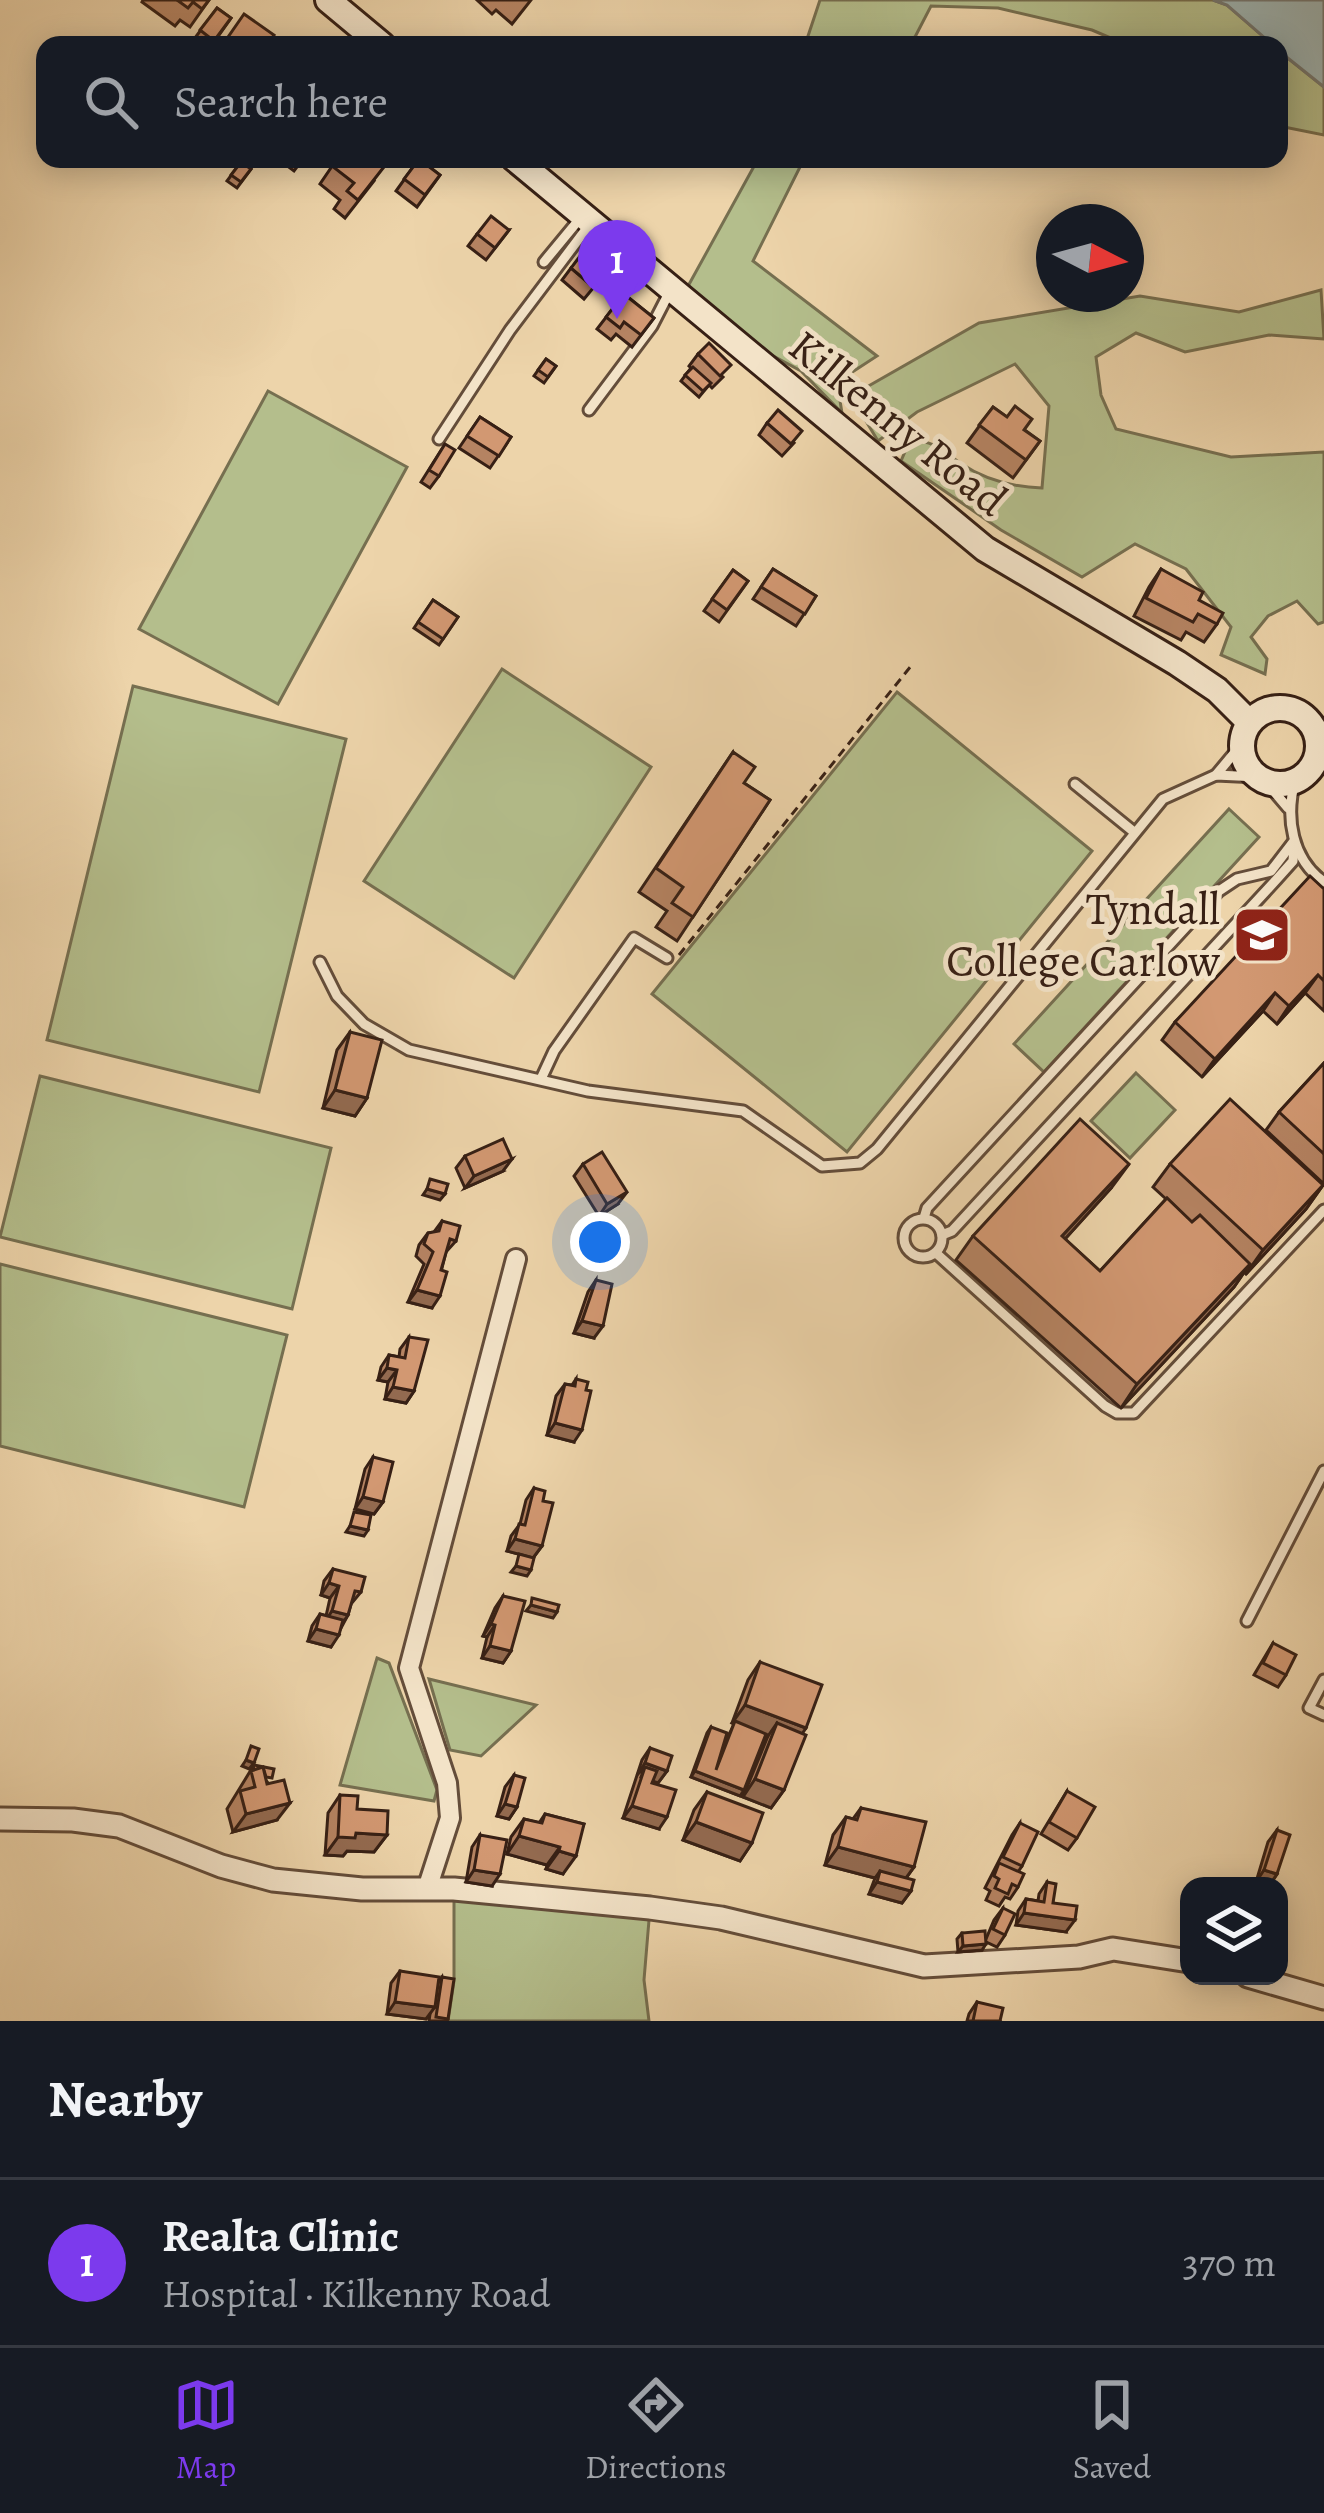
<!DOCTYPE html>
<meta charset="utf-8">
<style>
:root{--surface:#171b24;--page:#242831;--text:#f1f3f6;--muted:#9ea1a6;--line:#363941;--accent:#7c3aed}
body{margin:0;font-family:Alegreya,serif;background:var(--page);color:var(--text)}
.controls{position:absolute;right:36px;bottom:36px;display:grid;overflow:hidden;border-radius:24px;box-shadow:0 6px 30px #0003}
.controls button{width:108px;height:108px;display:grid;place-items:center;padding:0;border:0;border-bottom:3px solid var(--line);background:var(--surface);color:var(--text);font:60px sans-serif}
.compass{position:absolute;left:1036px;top:204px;width:108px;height:108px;border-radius:50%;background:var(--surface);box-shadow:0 6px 30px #0003;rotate:96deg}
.you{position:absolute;left:600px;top:1242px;width:42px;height:42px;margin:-30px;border:9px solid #fff;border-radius:50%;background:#1a73e8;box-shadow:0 0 0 18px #1a73e833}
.badge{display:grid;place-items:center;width:78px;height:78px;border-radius:50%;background:var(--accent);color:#fff;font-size:39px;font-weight:700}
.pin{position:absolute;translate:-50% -99px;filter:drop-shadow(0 3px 6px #0008)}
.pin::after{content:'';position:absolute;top:63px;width:42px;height:36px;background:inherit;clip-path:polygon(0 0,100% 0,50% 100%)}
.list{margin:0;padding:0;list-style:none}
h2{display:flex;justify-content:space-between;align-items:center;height:156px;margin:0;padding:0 48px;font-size:51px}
h2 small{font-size:39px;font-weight:400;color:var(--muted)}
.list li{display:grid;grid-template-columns:78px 1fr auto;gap:36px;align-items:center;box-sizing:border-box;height:168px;padding:0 48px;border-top:3px solid var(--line)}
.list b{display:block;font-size:45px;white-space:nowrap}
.list p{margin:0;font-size:39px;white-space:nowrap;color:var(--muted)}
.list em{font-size:39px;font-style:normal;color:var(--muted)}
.icon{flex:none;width:66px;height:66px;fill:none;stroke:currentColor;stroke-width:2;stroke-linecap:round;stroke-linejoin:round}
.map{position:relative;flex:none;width:1324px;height:2021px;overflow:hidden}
.search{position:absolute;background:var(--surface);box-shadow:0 6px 30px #0003;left:36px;right:36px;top:36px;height:132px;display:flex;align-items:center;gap:30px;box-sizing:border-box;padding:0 42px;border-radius:24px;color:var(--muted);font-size:45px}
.sheet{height:324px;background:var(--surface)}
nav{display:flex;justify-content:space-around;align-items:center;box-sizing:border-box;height:168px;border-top:3px solid var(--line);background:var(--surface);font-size:33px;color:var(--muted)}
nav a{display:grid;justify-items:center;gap:6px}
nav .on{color:var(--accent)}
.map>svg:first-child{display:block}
.green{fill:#b4be8c;stroke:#766f50;stroke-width:3}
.water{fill:#9db5b4;stroke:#747974;stroke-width:3}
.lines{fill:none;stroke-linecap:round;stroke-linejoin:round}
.service-casing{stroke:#644d3a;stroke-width:15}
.minor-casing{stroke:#644d3a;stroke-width:24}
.tertiary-casing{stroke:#644d3a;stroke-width:27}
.secondary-casing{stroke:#372015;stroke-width:30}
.path{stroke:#372015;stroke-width:3;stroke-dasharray:9 6;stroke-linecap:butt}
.service{stroke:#f3e3c8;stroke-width:9}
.minor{stroke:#f3e3c8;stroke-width:18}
.tertiary{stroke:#f3e3c8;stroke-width:21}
.secondary{stroke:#f3e3c8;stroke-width:24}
.wall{fill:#b58362;stroke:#372015;stroke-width:3}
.shaded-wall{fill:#936a50;stroke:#372015;stroke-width:3}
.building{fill:#d29872;stroke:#372015;stroke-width:3}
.labels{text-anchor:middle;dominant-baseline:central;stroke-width:10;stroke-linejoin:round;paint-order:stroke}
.street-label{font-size:45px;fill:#372015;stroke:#f3e3c8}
.poi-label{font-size:45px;fill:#372015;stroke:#f3e3c8;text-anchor:end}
</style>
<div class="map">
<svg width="1324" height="2021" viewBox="0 0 1324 2021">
<rect width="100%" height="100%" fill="#edd4aa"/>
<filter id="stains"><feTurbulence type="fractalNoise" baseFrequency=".00167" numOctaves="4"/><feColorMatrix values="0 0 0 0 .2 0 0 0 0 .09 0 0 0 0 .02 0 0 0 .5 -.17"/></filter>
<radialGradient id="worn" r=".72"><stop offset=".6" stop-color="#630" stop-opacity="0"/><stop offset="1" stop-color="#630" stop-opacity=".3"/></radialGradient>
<g class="green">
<path d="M820 0H1213L1227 5 1273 45H1127L1092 30 998 8 931 6 915 37 894 45H805Z"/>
<path d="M1279 51 1324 87V135L1279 126Z"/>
<path d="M758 159H804L753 261 877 356 837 382 842 413 801 371 751 344 687 288Z"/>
<path d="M1321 290 1324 339 1269 335 1185 352 1136 333 1096 357 1101 395 1116 429 1231 457 1324 452V622L1318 624 1297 601 1268 616 1251 637 1267 659 1265 674 1221 655 1231 627 1186 569 1135 544 1082 577 1001 530 901 461 910 440C934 441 941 449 960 463 985 480 1012 487 1042 488L1049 406 1015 364 917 412 878 441 851 396 979 323 1140 296 1239 312Z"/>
<path d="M268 391 407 467 278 704 139 629Z"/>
<path d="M502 669 651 767 514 978 364 881Z"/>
<path d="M133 686 346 739 259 1092 47 1040Z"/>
<path d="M897 692 1092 851 847 1152 652 994Z"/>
<path d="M1229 809 1259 837 1044 1072 1014 1044Z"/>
<path d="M1136 1073 1175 1110 1130 1158 1091 1121Z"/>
<path d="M40 1076 331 1148 292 1309 0 1237Z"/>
<path d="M0 1264 287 1335 244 1507 0 1446Z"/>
<path d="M377 1658 389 1663 437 1790 434 1801 340 1785Z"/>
<path d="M429 1679 536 1705 481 1756 450 1750Z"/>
<path d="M454 1889 650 1908 644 1980 649 2021H448L454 1981Z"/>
</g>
<path class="water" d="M1213 0H1324V87L1279 51V45H1273L1227 5Z"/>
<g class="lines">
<defs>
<g id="service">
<path d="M544 262 582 216"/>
<path d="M589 410 652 326 670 291"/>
<path d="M439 439 510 330 590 224"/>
<path d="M1216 775 1241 745"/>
<path d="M1265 781 1288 808"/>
<path d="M1295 781C1285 818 1292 859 1324 882"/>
<path d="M1075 784 1134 832"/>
<path d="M320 962 337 996 364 1024 409 1050 588 1091 743 1111 822 1166 860 1163 877 1149 1163 799 1216 775 1258 777"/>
<path d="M541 1079 554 1051 634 938 667 958"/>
<path d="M924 1218 927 1208 1219 891 1237 879 1271 871 1294 841"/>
<circle cx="923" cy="1238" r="19"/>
<path d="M942 1235 952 1231 1276 880 1293 861 1294 846"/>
<path d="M936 1253 1105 1406 1117 1413H1134L1324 1210"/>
<path d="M1247 1621 1324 1471"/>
<path d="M1324 1680 1309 1708 1324 1715"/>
</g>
<path id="minor" d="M427 1889 450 1818 447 1783 409 1668 516 1259"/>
<g id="tertiary">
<path d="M0 1819 73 1820 119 1826 221 1866 273 1880 362 1889H454L650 1908 721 1918 924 1966 1079 1957 1113 1949 1189 1961"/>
<path d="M1248 1976 1324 1998"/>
</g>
<g id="secondary">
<path d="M328 0 382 45"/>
<path d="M515 159 985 549 1177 663 1217 690 1249 722"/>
<circle cx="1280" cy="746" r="38"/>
</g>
</defs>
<use href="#service" class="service-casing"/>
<use href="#minor" class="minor-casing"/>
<use href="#tertiary" class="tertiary-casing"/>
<use href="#secondary" class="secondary-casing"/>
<path class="path" d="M679 955 911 666"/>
<use href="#service" class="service"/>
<use href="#minor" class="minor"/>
<use href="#tertiary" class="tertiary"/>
<use href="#secondary" class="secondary"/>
</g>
<g class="wall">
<path d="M143 0H209L190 27 180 20 175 26 142 2Z"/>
<path d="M477 0H531L512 24 496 10 492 14Z"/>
<path d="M217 8 231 18 212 45H196L192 42Z"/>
<path d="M278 159H303L294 171Z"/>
<path d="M337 159 374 181 345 218 334 209 340 200 320 184Z"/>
<path d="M419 159 440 175 417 207 396 191Z"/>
<path d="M241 162 251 169 237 188 227 181Z"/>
<path d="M509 230 486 260 468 246 477 234Z"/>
<path d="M571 268 594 287 584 299 562 280Z"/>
<path d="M624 294 654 318 632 347 616 334 611 340 597 329Z"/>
<path d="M698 354 723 377 712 388 709 385 699 397 681 381 691 368 689 366Z"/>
<path d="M546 359 556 366 544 383 534 376Z"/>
<path d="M993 407 1040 441 1013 478 967 443Z"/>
<path d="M480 417 511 437 490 468 459 448Z"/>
<path d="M767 423 794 443 782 456 759 435Z"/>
<path d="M445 444 439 476 430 488 421 482Z"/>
<path d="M773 569 816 596 796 626 753 599Z"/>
<path d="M1161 569 1199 600 1217 624 1204 642 1186 632 1181 640 1134 616 1149 587Z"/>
<path d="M733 570 748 581 719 622 704 611Z"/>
<path d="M433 600 458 617 439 645 414 628Z"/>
<path d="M733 752 744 783 770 800 677 941 656 927 667 911 639 892Z"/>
<path d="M1324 889V1011L1305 993 1277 1024 1263 1011 1202 1077 1162 1040 1175 1022Z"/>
<path d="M350 1032 367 1098 355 1116 323 1108 337 1050Z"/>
<path d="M1324 1063V1184L1266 1130 1279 1112Z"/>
<path d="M465 1156 503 1171 465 1188 456 1168Z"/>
<path d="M583 1164 618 1204 599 1216 574 1176Z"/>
<path d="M1170 1164 1323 1185 1306 1209 1246 1274 1244 1272 1234 1287 1121 1408 956 1260 973 1236 1112 1187 1065 1239 1100 1271 1166 1199 1153 1187Z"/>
<path d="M442 1221 456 1241 446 1252 432 1308 408 1302 424 1264 416 1256 419 1245 428 1233 434 1232Z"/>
<path d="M596 1280 594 1338 574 1333 588 1292Z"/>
<path d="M409 1337 414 1391 406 1403 385 1399 388 1382 378 1380 381 1367 389 1355 399 1357 400 1349Z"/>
<path d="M576 1379 574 1442 547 1435 556 1396 565 1384 572 1385Z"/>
<path d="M373 1457 383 1502 374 1514 355 1509 365 1469Z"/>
<path d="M534 1488 543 1501 542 1546 533 1558 507 1551 511 1536 520 1524 526 1500Z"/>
<path d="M333 1569 361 1592 351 1604 348 1615 331 1647 308 1641 312 1626 320 1614 326 1616 330 1598 321 1595 324 1581Z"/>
<path d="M503 1596 511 1651 503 1663 482 1658 487 1637 483 1636 495 1608Z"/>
<path d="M1273 1643 1286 1675 1278 1687 1254 1675Z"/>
<path d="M760 1662 802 1733 784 1790 771 1808 743 1797 768 1736 766 1735 744 1790 740 1796 691 1777 707 1733 711 1727 722 1750 734 1724 732 1723 748 1680Z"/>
<path d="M650 1748 667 1771 658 1783 653 1781 659 1829 623 1818 642 1760Z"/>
<path d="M254 1765 268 1783 277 1820 233 1832 227 1809Z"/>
<path d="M514 1775 517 1807 509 1819 497 1816 505 1787Z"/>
<path d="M1067 1791 1077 1838 1068 1850 1041 1834Z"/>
<path d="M707 1792 752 1843 740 1861 683 1840 694 1810Z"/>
<path d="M340 1795 387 1835 374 1852 347 1851 343 1856 325 1855 328 1813Z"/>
<path d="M861 1808 914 1867 906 1878 911 1891 902 1903 869 1894 875 1878 825 1865 833 1835 846 1817 853 1819Z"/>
<path d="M545 1814 584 1824 563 1874 546 1869 547 1865 507 1854 511 1837 524 1819 539 1823Z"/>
<path d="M1020 1823 1022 1866 1018 1872V1887L1010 1899 1005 1897 999 1906 986 1900 990 1891 985 1888 1012 1835Z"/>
<path d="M1277 1830V1874L1269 1886 1256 1882 1268 1842Z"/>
<path d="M480 1835 492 1886 466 1882 472 1847Z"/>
<path d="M1047 1882 1053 1903 1066 1932 1016 1925 1018 1911 1026 1899 1038 1901 1039 1894Z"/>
<path d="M1003 1908 1005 1935 997 1947 986 1942 982 1950 958 1952 957 1939 962 1933 986 1939 994 1920Z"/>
<path d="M400 1971 438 1983 442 1977 448 2019 447 2021H429L430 2014 426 2019 387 2014 391 1983Z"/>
<path d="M977 2002 1000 2021H967L969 2014Z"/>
</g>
<g class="shaded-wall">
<path d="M1318 975 1305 993 1277 1024 1289 1006Z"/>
<path d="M1275 993 1263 1011 1202 1077 1215 1059Z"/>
<path d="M335 1090 367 1098 355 1116 323 1108Z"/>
<path d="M512 1159 503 1171 465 1188 474 1176Z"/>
<path d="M1129 1164 1112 1187 1046 1260 1062 1236Z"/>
<path d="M1323 1185 1306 1209 1246 1274 1263 1250Z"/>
<path d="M427 1189 445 1194 440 1200 423 1195Z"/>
<path d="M627 1192 618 1204 599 1216 607 1204Z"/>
<path d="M1250 1264 1234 1287 1121 1408 1137 1384Z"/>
<path d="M417 1290 440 1296 432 1308 408 1302Z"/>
<path d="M582 1321 603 1326 594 1338 574 1333Z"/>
<path d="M387 1368 397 1370 388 1382 378 1380Z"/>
<path d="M393 1387 414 1391 406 1403 385 1399Z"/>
<path d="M555 1423 582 1430 574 1442 547 1435Z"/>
<path d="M363 1497 383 1502 374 1514 355 1509Z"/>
<path d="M350 1526 368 1530 364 1536 346 1532Z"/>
<path d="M515 1539 542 1546 533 1558 507 1551Z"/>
<path d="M516 1566 531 1570 527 1576 511 1572Z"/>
<path d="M329 1583 339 1586 330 1598 321 1595Z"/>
<path d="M531 1605 557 1612 553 1618 526 1611Z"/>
<path d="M332 1611 348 1615 340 1627 324 1623Z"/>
<path d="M491 1624 495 1625 487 1637 483 1636Z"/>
<path d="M316 1629 339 1635 331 1647 308 1641Z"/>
<path d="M490 1646 511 1651 503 1663 482 1658Z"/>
<path d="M745 1705 806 1728 794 1746 777 1723 768 1736 732 1723Z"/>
<path d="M246 1760 254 1763 249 1769 242 1766Z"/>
<path d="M645 1763 667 1771 658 1783 641 1777 645 1767 637 1775Z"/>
<path d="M695 1771 744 1790 740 1796 691 1777Z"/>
<path d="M755 1779 784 1790 771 1808 743 1797Z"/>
<path d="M290 1803 277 1820 233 1832 246 1814Z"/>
<path d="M505 1804 517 1807 509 1819 497 1816Z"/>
<path d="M632 1806 667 1817 659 1829 623 1818Z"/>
<path d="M696 1822 752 1843 740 1861 683 1840Z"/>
<path d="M356 1833 387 1835 374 1852 347 1851 343 1856 325 1855 338 1837Z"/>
<path d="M519 1836 560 1847 547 1865 507 1854Z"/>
<path d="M838 1847 914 1867 901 1885 880 1871 875 1878 825 1865Z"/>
<path d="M559 1851 576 1856 563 1874 546 1869Z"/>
<path d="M474 1870 500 1874 492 1886 466 1882Z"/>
<path d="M1264 1870 1277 1874 1269 1886 1256 1882Z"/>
<path d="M877 1882 911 1891 902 1903 869 1894Z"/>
<path d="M1024 1913 1075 1920 1066 1932 1016 1925Z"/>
<path d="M986 1944 982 1950 958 1952 963 1946Z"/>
<path d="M395 2002 435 2007 426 2019 387 2014Z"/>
</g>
<g class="building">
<path d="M177 0H209L202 9 193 2 188 8Z"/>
<path d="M217 8 231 18 214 41 200 30Z"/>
<path d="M244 14 274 35 267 45H232L226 40Z"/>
<path d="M337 159H381L387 163 358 200 347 191 354 183 332 166Z"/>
<path d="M419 159 440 175 425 195 404 179Z"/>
<path d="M241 162 251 169 241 182 231 175Z"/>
<path d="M491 216 509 230 495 248 477 234Z"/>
<path d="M580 256 602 275 593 287 571 268Z"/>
<path d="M624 294 654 318 641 335 624 322 620 328 606 317Z"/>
<path d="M709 343 731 365 720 376 698 354Z"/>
<path d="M546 359 556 366 548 377 538 370Z"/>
<path d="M693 367 711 383 703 391 685 375Z"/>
<path d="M1015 406 1032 419 1024 430 1040 441 1026 460 979 425 993 407 1007 417Z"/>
<path d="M778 410 802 431 791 444 767 423Z"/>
<path d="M480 417 511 437 499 456 467 436Z"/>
<path d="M445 444 455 450 439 476 429 470Z"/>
<path d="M773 569 816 596 805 614 761 587Z"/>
<path d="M1161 569 1203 592 1199 600 1223 613 1217 624 1198 614 1193 622 1146 598Z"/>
<path d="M733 570 748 581 727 610 712 599Z"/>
<path d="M433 600 458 617 443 639 418 622Z"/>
<path d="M733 752 755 767 744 783 770 800 693 917 672 903 683 887 656 868Z"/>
<path d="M1310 876 1324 889V981L1318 975 1289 1006 1275 993 1215 1059 1175 1022Z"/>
<path d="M350 1032 382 1040 367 1098 335 1090Z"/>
<path d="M1324 1063V1154L1279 1112Z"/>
<path d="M1230 1099 1323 1185 1263 1250 1170 1164Z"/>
<path d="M1080 1119 1129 1164 1062 1236 1100 1271 1167 1198 1192 1222 1200 1215 1250 1264 1137 1384 973 1236Z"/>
<path d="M503 1139 512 1159 474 1176 465 1156Z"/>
<path d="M602 1152 627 1192 607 1204 583 1164Z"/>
<path d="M430 1179 448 1184 445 1194 427 1189Z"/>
<path d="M442 1221 460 1226 456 1241 450 1239 441 1270 447 1272 440 1296 417 1290 433 1252 424 1244 428 1233 439 1231Z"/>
<path d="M596 1280 612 1284 603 1326 582 1321Z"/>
<path d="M409 1337 428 1340 414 1391 393 1387 397 1370 387 1368 389 1355 405 1358Z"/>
<path d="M576 1379 588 1382 586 1390 591 1391 582 1430 555 1423 565 1384 575 1386Z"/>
<path d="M373 1457 393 1462 383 1502 363 1497Z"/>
<path d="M534 1488 545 1491 543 1501 553 1503 542 1546 515 1539 519 1524 525 1525Z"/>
<path d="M354 1512 371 1515 368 1530 350 1526Z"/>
<path d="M519 1554 534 1558 531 1570 516 1566Z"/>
<path d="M333 1569 365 1577 361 1592 355 1591 348 1615 332 1611 339 1586 329 1583Z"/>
<path d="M503 1596 525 1601 511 1651 490 1646 495 1625 491 1624Z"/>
<path d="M532 1598 559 1605 557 1612 531 1605Z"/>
<path d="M320 1614 343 1620 339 1635 316 1629Z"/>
<path d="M1273 1643 1296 1655 1286 1675 1263 1663Z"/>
<path d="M760 1662 822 1685 806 1728 745 1705Z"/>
<path d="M735 1721 766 1734 744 1790 695 1771 711 1727 727 1733 716 1770Z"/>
<path d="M777 1723 806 1735 784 1790 755 1779Z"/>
<path d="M251 1746 259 1749 254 1763 246 1760Z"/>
<path d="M650 1748 672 1756 667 1771 645 1763Z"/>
<path d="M254 1765 274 1769 272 1778 266 1777 263 1767 253 1770Z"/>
<path d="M263 1767 267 1784 284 1780 290 1803 246 1814 240 1791 255 1787 251 1771Z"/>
<path d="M645 1767 657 1771 652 1783 676 1790 667 1817 632 1806Z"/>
<path d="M514 1775 525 1778 517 1807 505 1804Z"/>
<path d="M1067 1791 1095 1807 1077 1838 1049 1822Z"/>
<path d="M707 1792 763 1813 752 1843 696 1822Z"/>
<path d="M340 1795 358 1796 357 1809 388 1811 387 1835 356 1833 355 1838 338 1837Z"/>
<path d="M861 1808 926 1822 914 1867 838 1847 846 1817 857 1820Z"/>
<path d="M545 1814 584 1824 576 1856 559 1851 560 1847 519 1836 524 1819 542 1823Z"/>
<path d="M1020 1823 1038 1832 1022 1866 1003 1857Z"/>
<path d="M1277 1830 1290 1835 1277 1874 1264 1870Z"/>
<path d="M480 1835 507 1840 500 1874 474 1870Z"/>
<path d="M999 1863 1024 1874 1018 1887 1012 1884 1008 1894 995 1888 999 1879 994 1876Z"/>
<path d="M880 1871 914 1880 911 1891 877 1882Z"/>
<path d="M1047 1882 1056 1884 1053 1903 1077 1906 1075 1920 1024 1913 1026 1899 1044 1902Z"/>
<path d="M1003 1908 1015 1914 1005 1935 993 1929Z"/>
<path d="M985 1931 986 1944 963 1946 962 1933Z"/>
<path d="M400 1971 439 1977 435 2007 395 2002Z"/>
<path d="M442 1977 454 1979 448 2019 436 2017Z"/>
<path d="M977 2002 1003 2008 1000 2021H973Z"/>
</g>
<defs>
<symbol id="school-square" viewBox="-11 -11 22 22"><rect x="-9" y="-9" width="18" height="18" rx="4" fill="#8f2418" stroke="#f3e3c8"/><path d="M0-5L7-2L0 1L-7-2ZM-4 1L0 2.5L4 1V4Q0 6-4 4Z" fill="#fff"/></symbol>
</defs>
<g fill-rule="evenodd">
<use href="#school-square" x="1229" y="902" width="66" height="66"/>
</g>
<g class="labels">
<g class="street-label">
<text transform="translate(898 423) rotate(39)">Kilkenny Road</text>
</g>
<g class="poi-label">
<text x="1220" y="909">Tyndall<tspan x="1220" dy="52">College Carlow</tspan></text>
</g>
</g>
<rect width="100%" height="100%" filter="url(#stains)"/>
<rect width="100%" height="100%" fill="url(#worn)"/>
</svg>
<div class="controls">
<button><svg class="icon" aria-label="layers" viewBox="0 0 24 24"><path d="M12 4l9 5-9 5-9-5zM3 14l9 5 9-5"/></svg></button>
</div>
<svg class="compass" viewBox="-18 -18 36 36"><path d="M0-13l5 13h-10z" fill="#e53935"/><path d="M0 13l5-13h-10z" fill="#9ea1a6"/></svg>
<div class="you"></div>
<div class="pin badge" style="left:617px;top:319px">1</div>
<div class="search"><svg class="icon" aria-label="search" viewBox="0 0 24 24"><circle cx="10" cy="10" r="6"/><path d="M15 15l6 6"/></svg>Search here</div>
</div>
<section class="sheet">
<h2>Nearby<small></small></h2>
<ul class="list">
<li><span class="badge">1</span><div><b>Realta Clinic</b><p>Hospital · Kilkenny Road</p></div><em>370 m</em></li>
</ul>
</section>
<nav>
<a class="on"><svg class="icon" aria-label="map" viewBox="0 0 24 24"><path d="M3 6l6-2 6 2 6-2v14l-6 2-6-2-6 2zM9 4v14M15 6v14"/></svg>Map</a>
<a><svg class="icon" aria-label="directions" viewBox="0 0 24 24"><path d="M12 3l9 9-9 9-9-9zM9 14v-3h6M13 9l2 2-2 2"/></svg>Directions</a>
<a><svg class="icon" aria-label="saved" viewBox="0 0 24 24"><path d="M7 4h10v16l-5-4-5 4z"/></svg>Saved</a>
</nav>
